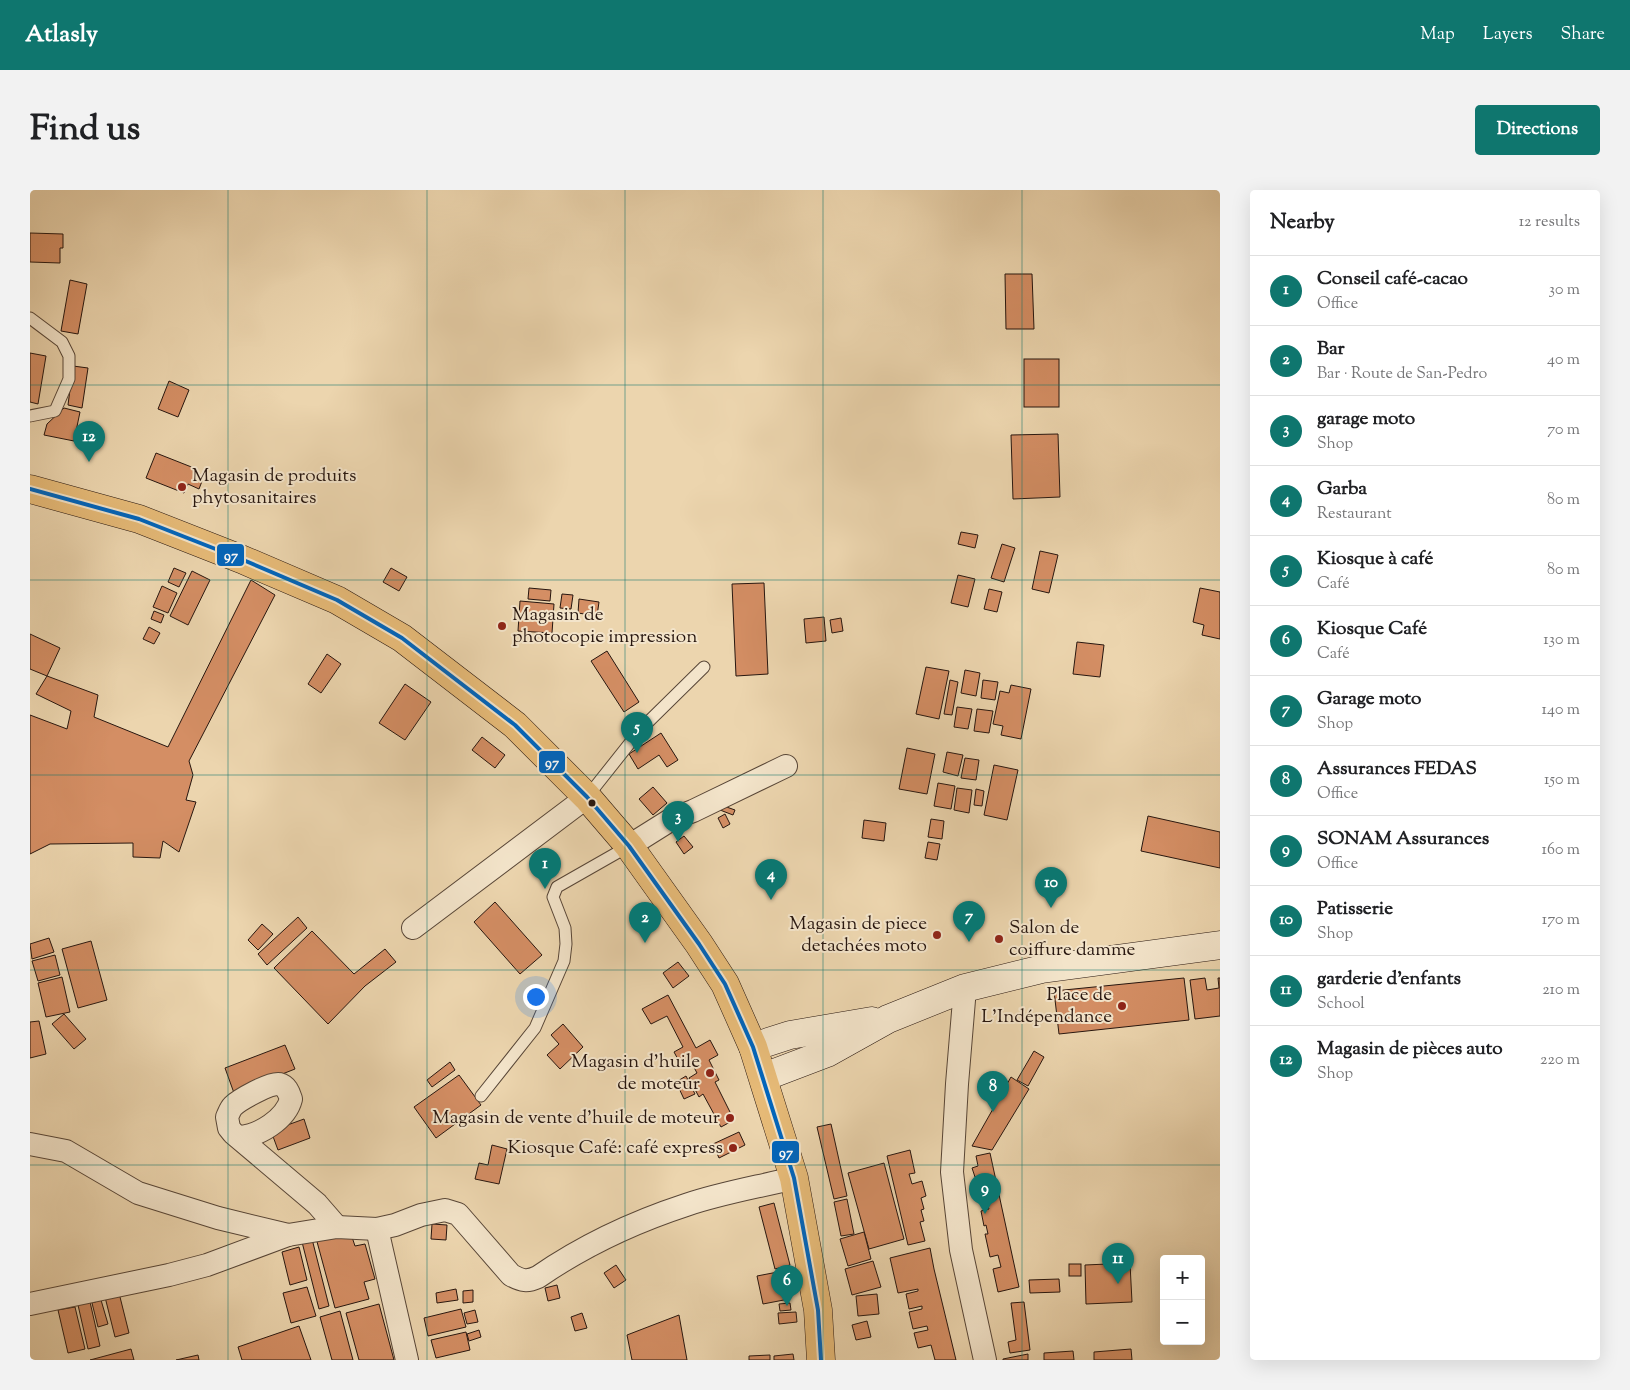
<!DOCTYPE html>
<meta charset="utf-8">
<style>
:root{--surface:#fff;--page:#f2f2f2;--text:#202124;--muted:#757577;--line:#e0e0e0;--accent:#0f766e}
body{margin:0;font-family:"Sorts Mill Goudy",serif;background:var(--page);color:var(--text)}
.controls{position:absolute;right:15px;bottom:15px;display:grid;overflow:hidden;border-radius:5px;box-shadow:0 5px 20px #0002}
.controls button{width:45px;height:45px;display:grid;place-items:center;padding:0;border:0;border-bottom:1px solid var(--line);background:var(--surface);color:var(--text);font:25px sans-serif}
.you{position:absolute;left:505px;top:806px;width:18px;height:18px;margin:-12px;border:4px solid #fff;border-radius:50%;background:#1a73e8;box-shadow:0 0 0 8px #1a73e833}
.badge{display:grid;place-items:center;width:32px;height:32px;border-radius:50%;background:var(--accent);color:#fff;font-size:16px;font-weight:700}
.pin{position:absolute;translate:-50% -41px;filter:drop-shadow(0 1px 2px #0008)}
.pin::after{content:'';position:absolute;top:26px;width:18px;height:15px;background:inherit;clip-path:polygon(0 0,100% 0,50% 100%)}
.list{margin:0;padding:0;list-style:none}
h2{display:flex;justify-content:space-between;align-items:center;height:65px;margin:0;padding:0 20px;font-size:21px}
h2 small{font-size:16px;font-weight:400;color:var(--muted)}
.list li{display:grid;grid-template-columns:32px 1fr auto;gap:15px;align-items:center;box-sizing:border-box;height:70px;padding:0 20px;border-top:1px solid var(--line)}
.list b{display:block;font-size:19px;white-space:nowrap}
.list p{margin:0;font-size:16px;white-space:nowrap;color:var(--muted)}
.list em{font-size:16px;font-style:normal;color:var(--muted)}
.map{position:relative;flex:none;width:1190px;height:1170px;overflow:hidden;border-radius:5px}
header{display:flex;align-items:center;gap:30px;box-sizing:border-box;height:70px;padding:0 25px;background:var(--accent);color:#fff}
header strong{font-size:24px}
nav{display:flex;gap:28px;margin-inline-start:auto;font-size:18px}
.intro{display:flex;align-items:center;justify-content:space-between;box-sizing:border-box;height:120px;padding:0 30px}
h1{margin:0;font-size:35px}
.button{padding:12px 22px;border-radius:5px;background:var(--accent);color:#fff;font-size:18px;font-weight:700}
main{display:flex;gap:30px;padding:0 30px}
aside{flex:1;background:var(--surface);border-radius:5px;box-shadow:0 5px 20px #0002}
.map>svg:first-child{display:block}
.building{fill:#d48e64;stroke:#27160f}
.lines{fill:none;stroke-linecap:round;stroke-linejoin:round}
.service-casing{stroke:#584637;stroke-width:13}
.minor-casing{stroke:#584637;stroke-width:24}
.secondary-casing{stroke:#27160f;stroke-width:29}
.primary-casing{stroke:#27160f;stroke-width:29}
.service{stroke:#f3e4ca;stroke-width:11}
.minor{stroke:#f3e4ca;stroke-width:22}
.secondary{stroke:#f3e4ca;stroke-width:28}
.primary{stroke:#e6ba77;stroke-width:28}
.bus-1-casing{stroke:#f3e4ca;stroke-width:8}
.bus-1{stroke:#0065bd;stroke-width:4}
.grid{fill:none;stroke:#0f766e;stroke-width:1;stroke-opacity:0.55}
.poi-dot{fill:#8f2418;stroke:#f3e4ca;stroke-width:2}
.bus-dot{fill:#27160f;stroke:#f3e4ca;stroke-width:2}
.labels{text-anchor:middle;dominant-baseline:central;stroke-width:4;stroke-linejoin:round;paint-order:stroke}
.poi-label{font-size:19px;fill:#27160f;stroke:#f3e4ca;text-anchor:end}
.line-badge{stroke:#f3e4ca;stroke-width:2}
.badge-label{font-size:14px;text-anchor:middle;font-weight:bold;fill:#fff}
</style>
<header>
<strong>Atlasly</strong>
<nav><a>Map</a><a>Layers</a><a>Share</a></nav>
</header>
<div class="intro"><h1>Find us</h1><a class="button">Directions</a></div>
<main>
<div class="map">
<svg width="1190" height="1170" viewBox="0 0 1190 1170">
<rect width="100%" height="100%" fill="#ecd5ae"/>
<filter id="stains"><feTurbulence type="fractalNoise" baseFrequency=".004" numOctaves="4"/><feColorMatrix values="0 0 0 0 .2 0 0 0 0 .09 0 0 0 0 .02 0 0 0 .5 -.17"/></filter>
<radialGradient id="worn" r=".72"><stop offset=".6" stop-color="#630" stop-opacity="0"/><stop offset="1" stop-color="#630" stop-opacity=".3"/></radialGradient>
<g class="building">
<path d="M0 43 33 44V58H30V73L0 72Z"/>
<path d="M975 84H1002L1004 139H976Z"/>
<path d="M40 90 57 94 48 144 31 141Z"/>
<path d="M0 163 16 166 8 214 0 212Z"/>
<rect x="994" y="169" width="35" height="48"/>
<path d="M43 176 58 178 52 218 38 215Z"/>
<path d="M139 191 159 200 148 227 128 219Z"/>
<path d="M34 218 50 222 44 251 14 245 17 234Z"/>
<path d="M1028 244 1030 307 983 309 981 245Z"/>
<path d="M126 263 164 278 163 281 174 286 169 299 158 294 154 303 116 288Z"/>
<path d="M931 342 948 345 945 358 928 354Z"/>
<path d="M972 354 985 358 974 392 961 388Z"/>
<path d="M1010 361 1028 365 1019 403 1002 399Z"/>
<path d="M144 378 156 383 149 397 138 392Z"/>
<path d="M361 378 377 387 369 401 353 392Z"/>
<path d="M162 381 180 390 158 435 140 426Z"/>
<path d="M928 385 945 389 938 417 921 413Z"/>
<path d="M221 390 245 405 159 571 163 585 156 610 166 612 149 662 133 651 130 668 103 667V653L20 654 0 664V525L37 539 41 521 6 504 17 486 68 505 64 527 138 557Z"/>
<path d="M734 393 738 484 706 486 702 394Z"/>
<path d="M132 396 147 403 138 423 123 417Z"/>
<path d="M499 398 521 400 520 411 498 409Z"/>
<path d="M1170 398 1190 402V449L1172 445 1174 435 1163 432Z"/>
<path d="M959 399 972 402 967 422 954 419Z"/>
<path d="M532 404 543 405 541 419 530 418Z"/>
<path d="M549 409 569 412 567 426 548 423Z"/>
<path d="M490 411 524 414 522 443 488 441Z"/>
<path d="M124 421 134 425 131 433 121 429Z"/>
<path d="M794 427 796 451 776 453 774 429Z"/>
<path d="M811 428 813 441 802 443 800 430Z"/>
<path d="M119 437 130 443 124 454 113 449Z"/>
<path d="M0 444 30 458 17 486 0 479Z"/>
<path d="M1047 452 1074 455 1070 487 1043 484Z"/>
<path d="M577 461 609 512 594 522 561 471Z"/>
<path d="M297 464 311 474 291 503 278 494Z"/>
<path d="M896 477 919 481 909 529 886 524Z"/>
<path d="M935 480 950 483 946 506 931 503Z"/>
<path d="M920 490 928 492 922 525 914 524Z"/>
<path d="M953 490 968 492 965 510 951 508Z"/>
<path d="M375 494 401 512 375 550 349 533Z"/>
<path d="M981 495 1001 499 991 549 971 545 973 536 963 534 970 501 979 503Z"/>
<path d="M927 517 942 519 938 539 924 537Z"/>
<path d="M947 519 963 521 959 543 944 541Z"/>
<path d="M631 543 648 570 637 577 629 565 608 579 599 564Z"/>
<path d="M452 547 475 565 465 578 442 560Z"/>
<path d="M877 558 905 564 897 604 869 599Z"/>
<path d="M917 562 933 565 928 586 913 582Z"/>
<path d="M935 568 949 570 946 590 931 588Z"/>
<path d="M964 575 988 580 977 630 954 625Z"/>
<path d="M908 593 925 596 921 619 904 616Z"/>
<path d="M623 597 637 613 623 625 609 609Z"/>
<path d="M927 598 942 600 939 623 924 620Z"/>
<path d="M946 599 954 601 952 616 944 615Z"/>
<path d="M691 615 705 620 703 625 690 620Z"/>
<path d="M695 624 700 634 693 638 688 628Z"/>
<path d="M1118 626 1190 642V678L1111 661Z"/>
<path d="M901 629 914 631 912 649 898 647Z"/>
<path d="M834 630 856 633 854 651 832 648Z"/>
<path d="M654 646 663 657 654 664 646 652Z"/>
<path d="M898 652 910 654 907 670 895 668Z"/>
<path d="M465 712 512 765 490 784 444 732Z"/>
<path d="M268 727 277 738 237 775 228 764Z"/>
<path d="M232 734 243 744 228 760 218 750Z"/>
<path d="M282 741 324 784 355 759 366 772 335 796 298 834 244 778Z"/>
<path d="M19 748 24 762 2 769 0 754Z"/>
<path d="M61 751 77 810 48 818 32 759Z"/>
<path d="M25 765 30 785 8 791 2 771Z"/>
<path d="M648 772 659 786 643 798 633 783Z"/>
<path d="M32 787 40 822 16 827 8 793Z"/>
<path d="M1154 788 1159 830 1029 844 1024 801Z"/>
<path d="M1175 788 1177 800 1189 798 1188 788H1190V826L1165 829 1160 790Z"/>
<path d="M638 805 666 858 680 850 688 865 679 870 689 890 685 892 704 930 691 937 673 904 669 907 659 888 667 883 659 868 650 873 644 862 653 857 637 826 621 834 612 819Z"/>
<path d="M34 824 56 849 44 859 22 834Z"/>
<path d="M9 831 16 864 0 868V832Z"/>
<path d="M533 834 553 857 530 879 517 865 529 854 521 845Z"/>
<path d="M255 855 265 879 204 903 195 878Z"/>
<path d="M1004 861 1014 867 998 896 987 890Z"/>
<path d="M420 872 425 880 402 897 397 890Z"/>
<path d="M429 885 451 915 406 948 384 917Z"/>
<path d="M656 886 665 904 654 909 646 892Z"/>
<path d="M981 887 999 899 962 960 942 956Z"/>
<path d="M274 929 280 948 248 960 241 941Z"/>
<path d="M801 934 817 1006 804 1009 787 937Z"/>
<path d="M709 942 715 955 689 968 683 954Z"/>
<path d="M462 955 477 959 469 994 445 989 449 973 458 975Z"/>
<path d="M880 960 885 983 879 984 882 994 892 991 896 1006 891 1008 894 1019 891 1020 894 1031 890 1032 895 1051 878 1055 857 966Z"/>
<path d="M960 963 989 1097 968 1102 963 1079 971 1077 968 1065 960 1067 955 1044H958L956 1035 954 1036 951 1021 959 1019 957 1013 951 1015 948 1002 954 1000 951 986 945 987 942 978 948 976 946 966Z"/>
<path d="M854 973 874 1049 839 1059 818 983Z"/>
<path d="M817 1009 824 1044 811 1046 804 1012Z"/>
<path d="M744 1013 760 1075 745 1079 729 1017Z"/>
<path d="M402 1034 417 1035 416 1050 401 1049Z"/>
<path d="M319 1038 325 1056 335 1054 345 1089 334 1092 339 1109 305 1118 286 1048Z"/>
<path d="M834 1042 841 1069 818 1076 810 1049Z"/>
<path d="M281 1045 299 1116 289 1119 271 1048Z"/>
<path d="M269 1057 277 1090 260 1095 252 1062Z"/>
<path d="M900 1058 904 1079 926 1170H905L901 1155 888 1158 884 1143 898 1140 897 1136 883 1139 879 1122 892 1119V1116L879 1119 876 1104 888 1101V1099L868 1103 860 1068Z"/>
<path d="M843 1071 851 1097 822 1105 815 1079Z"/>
<path d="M1100 1073 1102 1112 1056 1114 1055 1075Z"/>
<rect x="1039" y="1074" width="12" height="12"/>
<path d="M586 1075 596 1090 584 1098 574 1083Z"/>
<path d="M753 1081 759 1109 733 1114 727 1086Z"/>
<path d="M1029 1089 1030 1102 1000 1103 999 1090Z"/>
<path d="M527 1095 530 1108 518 1111 515 1098Z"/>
<path d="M277 1097 286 1126 261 1133 253 1103Z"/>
<path d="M426 1099 428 1110 407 1113 406 1103Z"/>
<path d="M443 1100V1112L433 1113V1101Z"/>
<path d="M89 1103 99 1143 85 1147 75 1107Z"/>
<path d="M847 1104 849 1124 828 1126 826 1106Z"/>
<path d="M71 1110 78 1134 68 1137 62 1113Z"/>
<path d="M60 1112 70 1156 58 1159 48 1115Z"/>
<path d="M994 1112 1000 1160 980 1163 978 1152 986 1150 981 1113Z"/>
<path d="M760 1113 761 1120 750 1121 749 1114Z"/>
<path d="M349 1114 364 1170H329L316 1123Z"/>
<path d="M45 1117 55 1159 38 1163 28 1120Z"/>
<path d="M431 1119 436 1137 398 1146 394 1128Z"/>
<path d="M445 1120 448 1132 437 1134 434 1123Z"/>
<path d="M310 1121 323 1170H302L290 1127Z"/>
<path d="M766 1122 767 1132 749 1134 748 1123Z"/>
<path d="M552 1123 557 1138 545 1141 541 1127Z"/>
<path d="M649 1125 657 1170H602L597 1145Z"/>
<path d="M837 1131 841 1147 826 1150 822 1135Z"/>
<path d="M269 1136 281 1170H212L208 1157Z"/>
<path d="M449 1140 451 1147 439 1151 437 1144Z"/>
<path d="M436 1142 440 1160 406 1168 401 1150Z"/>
<path d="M101 1159 104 1170H60Z"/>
<path d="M1101 1159 1102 1170H1064V1162Z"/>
<path d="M1043 1161 1044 1170H1014V1163Z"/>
<path d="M763 1164 764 1170H744V1166Z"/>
<path d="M998 1164V1170H973V1169Z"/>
<path d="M168 1165 169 1170H146Z"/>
<path d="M740 1165V1170H719V1166Z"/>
</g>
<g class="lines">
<defs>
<g id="service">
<path d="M0 128 32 152 39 166V189L25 221 0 226"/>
<path d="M557 607 611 539 674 477"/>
<path d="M451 906 505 838 534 771 536 754 535 738 523 707 527 697 599 656"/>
</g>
<g id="minor">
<path d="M599 656 642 629 663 621 756 576"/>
<path d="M383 738 557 607"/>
<path d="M935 798 927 894 922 982 931 1060 955 1170"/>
<path d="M209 947C229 946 256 929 261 909 259 903 257 896 249 894 241 892 209 910 203 916 200 919 199 923 197 927L199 938 203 943 287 1014 307 1037"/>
<path d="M0 954 36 961 108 1003 188 1028 258 1045"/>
<path d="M347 1039 377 1170"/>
<path d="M0 1114 139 1085 177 1075 258 1045 307 1037 347 1039 365 1035 391 1025 415 1020 428 1024 481 1085C492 1091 497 1092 508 1087 553 1056 604 1032 656 1015 691 1003 728 997 764 988"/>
</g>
<g id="secondary">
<path d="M723 857 760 845 842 831"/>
<path d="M734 887 797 863 858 829 935 798 1012 779 1190 755"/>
</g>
<path id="primary" d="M0 299 109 329 211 369 307 410 372 448 485 535 557 607 599 656 669 754 695 794 723 857 764 988 788 1120 791 1170"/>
</defs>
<use href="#service" class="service-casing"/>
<use href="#minor" class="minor-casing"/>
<use href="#secondary" class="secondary-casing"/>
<use href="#primary" class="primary-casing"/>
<use href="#service" class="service"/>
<use href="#minor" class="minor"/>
<use href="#secondary" class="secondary"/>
<use href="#primary" class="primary"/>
<defs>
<path id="bus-1" d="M0 299 109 329 211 369 307 410 372 448 485 535 557 607 599 656 669 754 695 794 723 857 764 988 788 1120 791 1170"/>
</defs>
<use href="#bus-1" class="bus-1-casing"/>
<use href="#bus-1" class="bus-1"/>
</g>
<path class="grid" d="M198 0V1170M397 0V1170M595 0V1170M793 0V1170M992 0V1170M0 195H1190M0 390H1190M0 585H1190M0 780H1190M0 975H1190"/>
<g class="poi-dot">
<circle cx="152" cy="297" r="5"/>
<circle cx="472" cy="436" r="5"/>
<circle cx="907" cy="745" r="5"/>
<circle cx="969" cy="749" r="5"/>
<circle cx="1092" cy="816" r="5"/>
<circle cx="680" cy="883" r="5"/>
<circle cx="700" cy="928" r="5"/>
<circle cx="703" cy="958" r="5"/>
</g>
<circle class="bus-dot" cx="562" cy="613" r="4.5"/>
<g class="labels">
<g class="poi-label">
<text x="162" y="286" text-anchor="start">Magasin de produits<tspan x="162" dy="22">phytosanitaires</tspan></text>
<text x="482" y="425" text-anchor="start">Magasin de<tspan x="482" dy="22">photocopie impression</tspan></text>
<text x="897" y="734">Magasin de piece<tspan x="897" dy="22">detachées moto</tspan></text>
<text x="979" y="738" text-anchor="start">Salon de<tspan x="979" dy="22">coiffure damme</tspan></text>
<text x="1082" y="805">Place de<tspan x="1082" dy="22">L'Indépendance</tspan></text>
<text x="670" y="872">Magasin d'huile<tspan x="670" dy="22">de moteur</tspan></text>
<text x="690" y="928">Magasin de vente d'huile de moteur</text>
<text x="693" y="958">Kiosque Café: café express</text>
</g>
</g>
<g class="line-badge">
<rect x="186" y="353" width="29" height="24" rx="5" fill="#0065bd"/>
<rect x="508" y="560" width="28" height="24" rx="5" fill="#0065bd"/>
<rect x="741" y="950" width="29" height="24" rx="5" fill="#0065bd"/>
</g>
<g class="badge-label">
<text x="201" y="370">97</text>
<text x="522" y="577">97</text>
<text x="756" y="967">97</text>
</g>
<rect width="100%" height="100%" filter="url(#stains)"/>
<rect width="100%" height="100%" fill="url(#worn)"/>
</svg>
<div class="controls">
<button>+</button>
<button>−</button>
</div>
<div class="you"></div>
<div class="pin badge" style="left:515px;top:699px">1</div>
<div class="pin badge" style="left:615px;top:753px">2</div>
<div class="pin badge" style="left:648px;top:652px">3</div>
<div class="pin badge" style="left:741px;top:710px">4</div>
<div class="pin badge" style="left:607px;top:563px">5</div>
<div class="pin badge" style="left:757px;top:1116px">6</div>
<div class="pin badge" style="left:939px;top:752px">7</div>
<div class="pin badge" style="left:963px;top:922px">8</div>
<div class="pin badge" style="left:955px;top:1024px">9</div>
<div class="pin badge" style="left:1021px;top:718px">10</div>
<div class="pin badge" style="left:1088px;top:1094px">11</div>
<div class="pin badge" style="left:59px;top:272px">12</div>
</div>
<aside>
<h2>Nearby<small>12 results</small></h2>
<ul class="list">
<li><span class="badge">1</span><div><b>Conseil café-cacao</b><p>Office</p></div><em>30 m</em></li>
<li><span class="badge">2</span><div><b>Bar</b><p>Bar · Route de San-Pedro</p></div><em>40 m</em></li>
<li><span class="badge">3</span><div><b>garage moto</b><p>Shop</p></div><em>70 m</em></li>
<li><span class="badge">4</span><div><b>Garba</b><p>Restaurant</p></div><em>80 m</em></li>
<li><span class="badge">5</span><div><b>Kiosque à café</b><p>Café</p></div><em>80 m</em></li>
<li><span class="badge">6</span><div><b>Kiosque Café</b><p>Café</p></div><em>130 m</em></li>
<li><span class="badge">7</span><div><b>Garage moto</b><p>Shop</p></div><em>140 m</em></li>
<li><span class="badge">8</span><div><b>Assurances FEDAS</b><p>Office</p></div><em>150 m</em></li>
<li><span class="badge">9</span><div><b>SONAM Assurances</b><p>Office</p></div><em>160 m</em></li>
<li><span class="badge">10</span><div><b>Patisserie</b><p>Shop</p></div><em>170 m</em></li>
<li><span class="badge">11</span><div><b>garderie d'enfants</b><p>School</p></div><em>210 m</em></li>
<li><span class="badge">12</span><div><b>Magasin de pièces auto</b><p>Shop</p></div><em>220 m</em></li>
</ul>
</aside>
</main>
